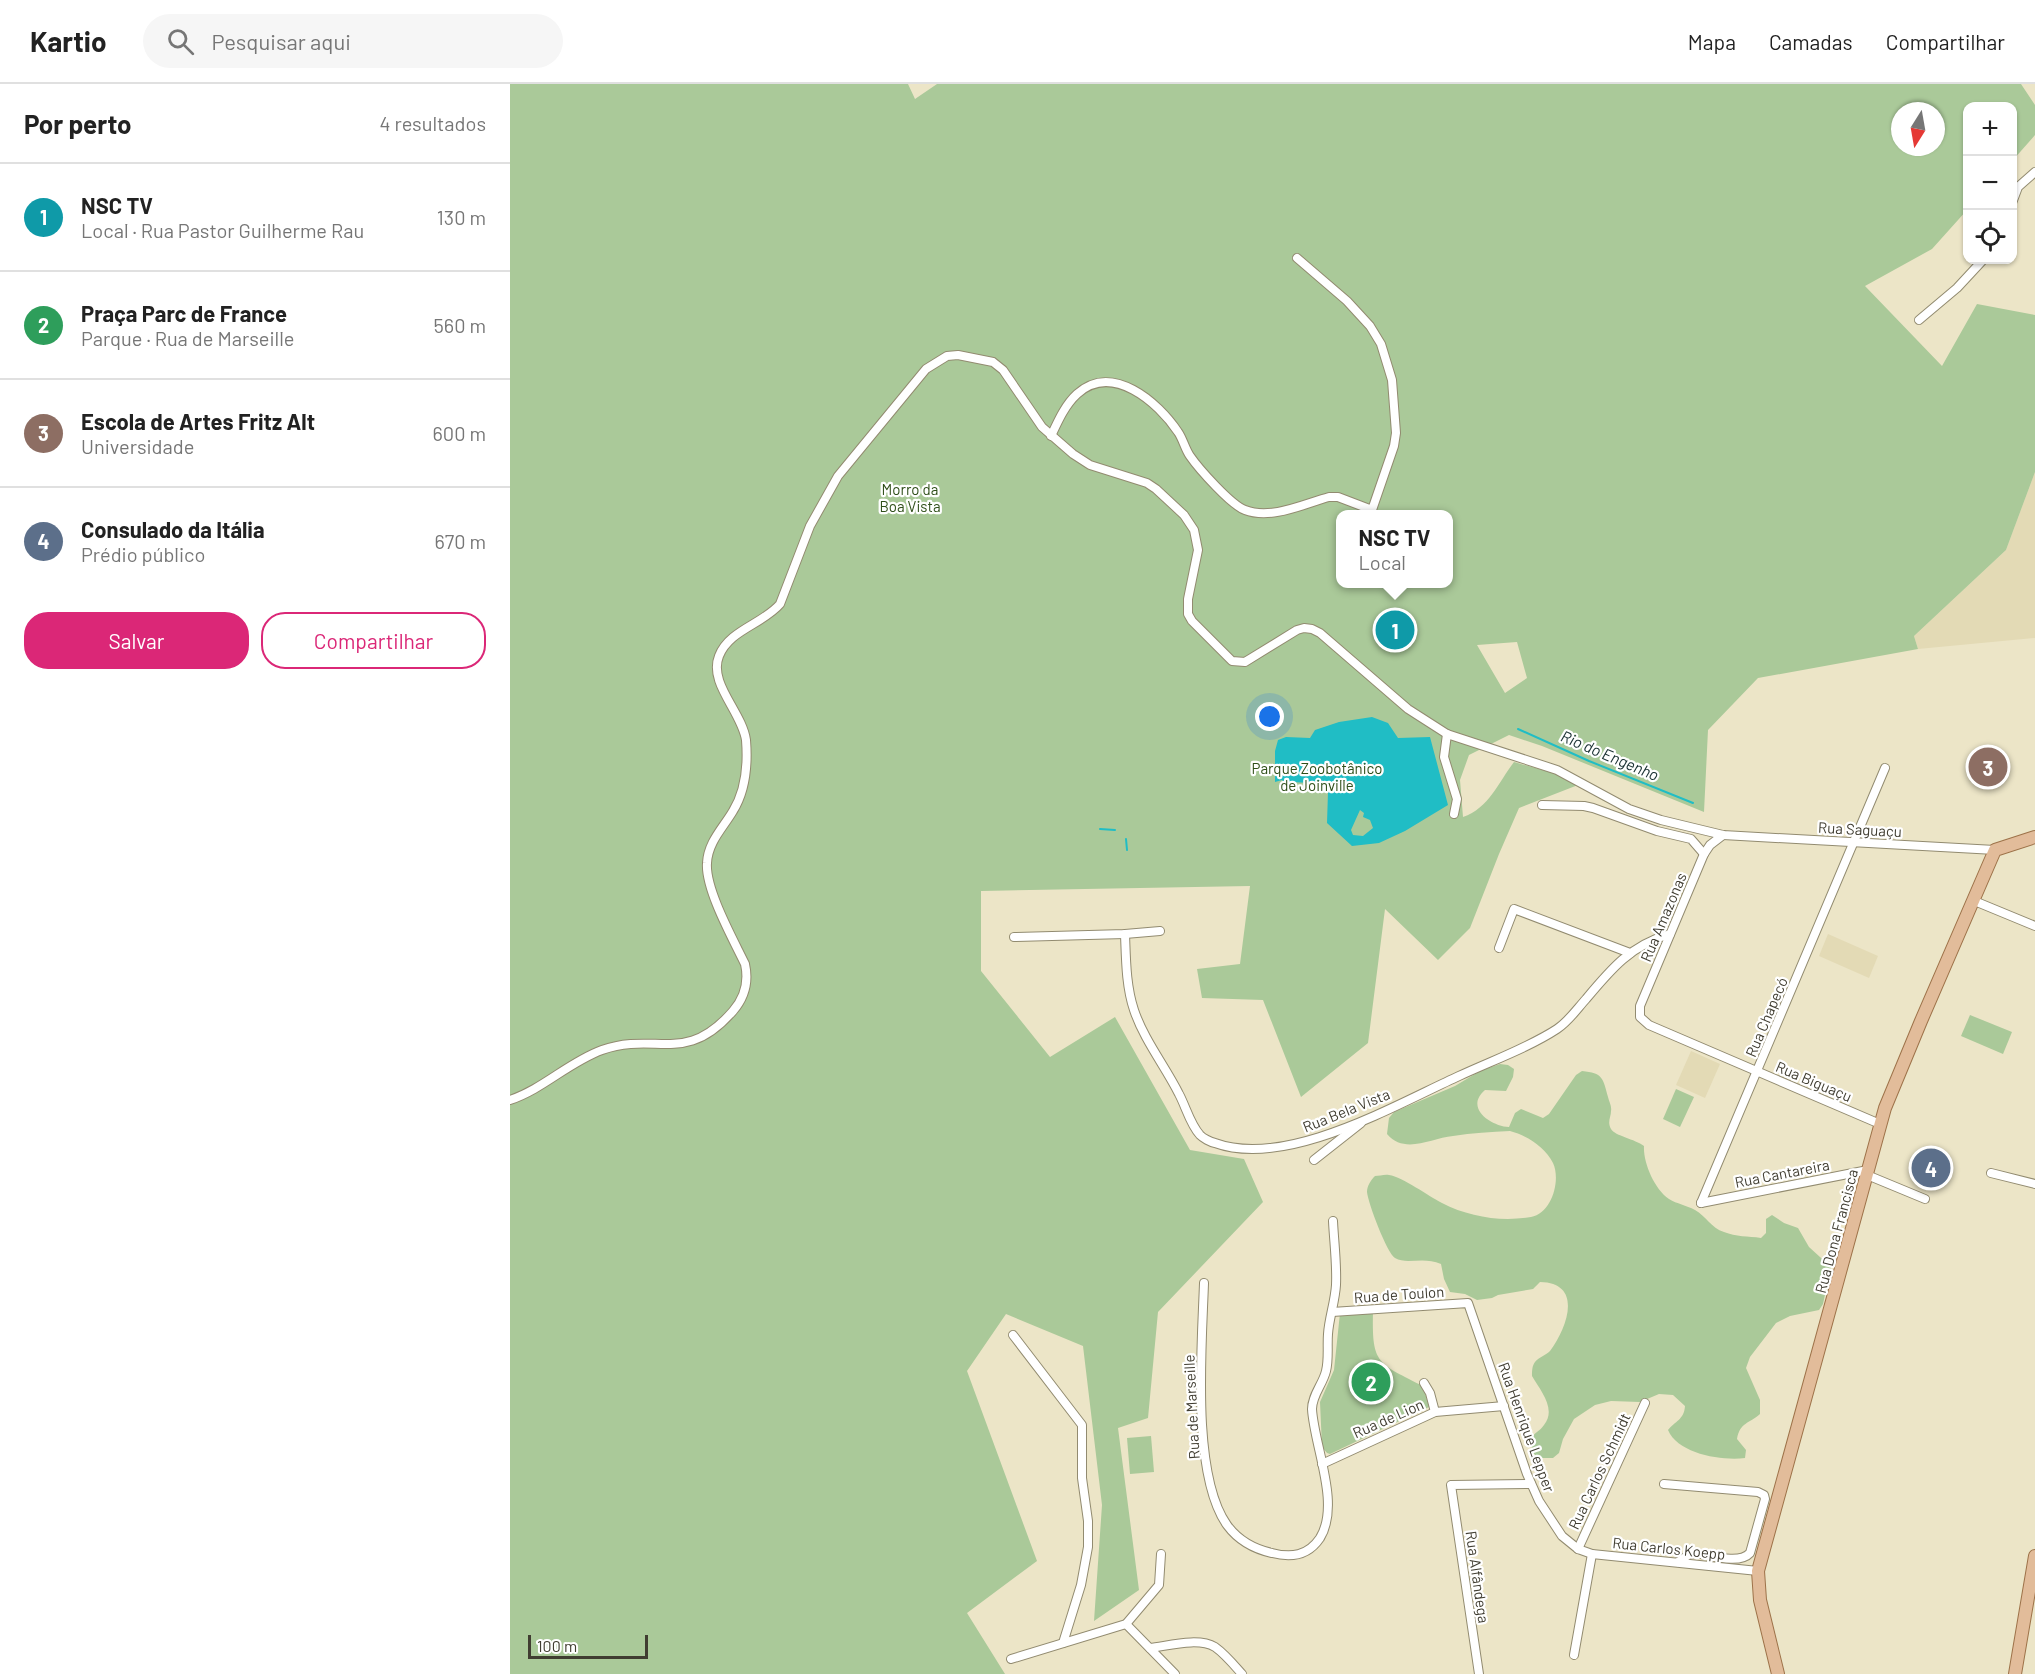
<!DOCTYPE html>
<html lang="pt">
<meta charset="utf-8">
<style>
:root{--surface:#fff;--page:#f6f6f6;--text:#222;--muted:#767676;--line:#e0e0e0;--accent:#db2777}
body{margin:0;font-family:Barlow,sans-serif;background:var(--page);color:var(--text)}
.controls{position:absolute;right:18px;top:18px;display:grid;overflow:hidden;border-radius:12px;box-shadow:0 2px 4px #0004}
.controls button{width:54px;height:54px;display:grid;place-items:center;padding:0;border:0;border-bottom:2px solid var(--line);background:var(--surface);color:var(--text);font:30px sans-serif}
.compass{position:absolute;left:1381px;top:18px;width:54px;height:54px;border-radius:50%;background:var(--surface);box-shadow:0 2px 4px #0004;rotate:191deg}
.scale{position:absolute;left:18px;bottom:15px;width:120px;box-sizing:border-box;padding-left:6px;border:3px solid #403d31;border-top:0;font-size:16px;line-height:21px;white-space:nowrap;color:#403d31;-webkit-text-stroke:4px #fff;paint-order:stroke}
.you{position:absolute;left:760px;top:633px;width:21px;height:21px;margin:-15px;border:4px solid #fff;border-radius:50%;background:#1a73e8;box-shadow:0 0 0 9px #1a73e833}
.badge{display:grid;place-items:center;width:39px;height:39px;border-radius:50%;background:var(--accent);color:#fff;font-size:20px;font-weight:700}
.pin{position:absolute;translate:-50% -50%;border:3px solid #fff;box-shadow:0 2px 6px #0006}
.popup{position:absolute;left:826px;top:426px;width:117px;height:78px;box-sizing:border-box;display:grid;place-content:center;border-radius:12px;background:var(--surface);filter:drop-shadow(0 2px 4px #0005);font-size:20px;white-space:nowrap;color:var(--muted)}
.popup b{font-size:22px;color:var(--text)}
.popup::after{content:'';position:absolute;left:50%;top:100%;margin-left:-12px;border:12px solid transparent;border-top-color:var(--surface)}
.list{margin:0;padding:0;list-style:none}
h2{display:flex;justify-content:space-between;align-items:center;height:78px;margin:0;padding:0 24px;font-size:26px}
h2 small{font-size:20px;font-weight:400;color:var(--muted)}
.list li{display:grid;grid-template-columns:39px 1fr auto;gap:18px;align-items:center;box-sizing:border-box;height:108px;padding:0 24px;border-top:2px solid var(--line)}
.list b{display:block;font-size:22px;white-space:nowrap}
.list p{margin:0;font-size:20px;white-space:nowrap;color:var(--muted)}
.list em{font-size:20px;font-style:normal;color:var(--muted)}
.actions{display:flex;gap:12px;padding:18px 24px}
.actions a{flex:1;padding:14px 0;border:2px solid var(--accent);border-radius:24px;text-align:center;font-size:21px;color:var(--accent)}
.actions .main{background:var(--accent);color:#fff}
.icon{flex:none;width:33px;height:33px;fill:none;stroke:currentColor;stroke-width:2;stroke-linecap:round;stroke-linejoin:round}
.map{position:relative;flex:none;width:1525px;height:1590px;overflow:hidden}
header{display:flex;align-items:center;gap:36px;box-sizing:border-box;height:84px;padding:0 30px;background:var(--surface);border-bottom:2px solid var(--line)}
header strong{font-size:28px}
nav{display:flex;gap:33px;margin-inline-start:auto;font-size:21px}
.search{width:420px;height:54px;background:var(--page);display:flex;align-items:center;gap:15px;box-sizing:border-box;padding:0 21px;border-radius:33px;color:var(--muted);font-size:22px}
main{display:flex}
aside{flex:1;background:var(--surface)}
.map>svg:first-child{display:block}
.built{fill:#e3dab5}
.green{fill:#aac999;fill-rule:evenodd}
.water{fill:#20bdc5;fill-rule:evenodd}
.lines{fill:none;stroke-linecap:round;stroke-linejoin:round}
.stream{stroke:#20bdc5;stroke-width:2}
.street-casing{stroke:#928b70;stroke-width:10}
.primary-casing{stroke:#9d7249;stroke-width:14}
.street{stroke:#fff;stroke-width:8}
.primary{stroke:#e2bc9a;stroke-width:12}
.labels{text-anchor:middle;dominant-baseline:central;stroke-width:4.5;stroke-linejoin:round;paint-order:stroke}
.park-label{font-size:15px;fill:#2f4f19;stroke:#fff}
.street-label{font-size:15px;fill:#403d31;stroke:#fff}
.water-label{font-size:16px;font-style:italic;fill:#193032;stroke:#fff}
</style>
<header>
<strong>Kartio</strong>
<div class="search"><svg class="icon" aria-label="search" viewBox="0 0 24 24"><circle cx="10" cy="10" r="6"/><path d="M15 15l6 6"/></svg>Pesquisar aqui</div>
<nav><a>Mapa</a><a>Camadas</a><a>Compartilhar</a></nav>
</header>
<main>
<aside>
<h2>Por perto<small>4 resultados</small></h2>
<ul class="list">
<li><span class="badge" style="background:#0f9aa8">1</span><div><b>NSC TV</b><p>Local · Rua Pastor Guilherme Rau</p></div><em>130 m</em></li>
<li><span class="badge" style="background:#2e9e5b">2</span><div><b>Praça Parc de France</b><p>Parque · Rua de Marseille</p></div><em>560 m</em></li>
<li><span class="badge" style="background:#8d6e63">3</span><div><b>Escola de Artes Fritz Alt</b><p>Universidade</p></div><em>600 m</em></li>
<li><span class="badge" style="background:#5c6f8a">4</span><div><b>Consulado da Itália</b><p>Prédio público</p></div><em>670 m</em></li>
</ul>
<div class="actions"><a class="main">Salvar</a><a>Compartilhar</a></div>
</aside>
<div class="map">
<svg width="1525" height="1590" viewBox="0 0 1525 1590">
<rect width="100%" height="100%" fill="#ece5c7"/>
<g class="built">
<path d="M1525 388V554L1408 565 1404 552 1496 466Z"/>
<path d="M1318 850 1368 872 1359 894 1309 872Z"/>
<path d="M1181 967 1210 980 1195 1014 1166 1001Z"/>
</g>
<g class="green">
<path d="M0 0H398L405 15 427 0H1511L1525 21V51L1503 76 1502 22H1458L1457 126 1422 165 1355 202 1432 282 1467 220 1525 231V388L1496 466 1404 552 1408 565 1248 594 1198 646 1194 728 1032 662 999 651 959 671 950 696 953 733C979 724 988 699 1004 678L1043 689 1068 701 1009 724 989 770 960 844 928 876 875 825 858 959 791 1013 753 916 692 914 687 885 730 880 740 802 471 807V887L540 973 605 933 680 1066 734 1075 753 1118 648 1228 638 1334 608 1344 629 1506 584 1537 592 1421 573 1262 496 1230 457 1287 527 1477 457 1529 495 1590H0ZM1390 27H1426V63H1390ZM831 430H939V500H831ZM1007 558 1017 594 995 609 967 561Z"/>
<path d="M1460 931 1502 948 1493 970 1451 952Z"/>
<path d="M990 980 998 981 1004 985 1003 993 996 1007 975 1006C954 1024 981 1042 999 1043L1005 1029 1011 1025 1033 1034 1039 1030 1066 991 1072 987C1093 989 1093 994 1098 1013 1099 1018 1102 1022 1101 1027 1101 1033 1097 1038 1101 1045 1105 1052 1125 1055 1134 1062 1133 1078 1144 1105 1159 1115 1167 1120 1176 1121 1185 1126 1196 1132 1201 1144 1214 1148 1226 1153 1238 1152 1251 1154L1256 1149V1135L1262 1131 1274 1139 1288 1144 1299 1163 1321 1183 1313 1220 1309 1226 1280 1232 1266 1239 1240 1273 1236 1284 1250 1316V1330C1239 1340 1230 1338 1227 1355L1236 1366 1235 1374C1212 1377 1168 1370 1158 1346 1165 1337 1174 1336 1175 1322L1163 1311 1149 1310 1130 1318 1101 1317 1085 1321 1064 1335 1053 1355 1049 1369 1043 1374H1029L1023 1369 1020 1355C1024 1349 1030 1347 1034 1341 1047 1325 1030 1306 1022 1292 1022 1287 1022 1282 1025 1278 1029 1273 1036 1271 1040 1267 1057 1244 1074 1199 1030 1198L1023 1205 988 1211 982 1214 967 1216 955 1210 940 1208 934 1195 931 1180C913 1172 897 1181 885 1174 877 1169 858 1119 857 1108 857 1102 861 1096 865 1092 869 1092 875 1090 879 1091 893 1093 918 1112 932 1119 959 1133 991 1138 1021 1133 1042 1129 1051 1096 1043 1079 1035 1063 1016 1051 1000 1047 981 1048 962 1049 943 1052 921 1054 895 1071 877 1050L879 1034 884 1028 945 1002 970 987Z"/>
<path d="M1166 1005 1184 1013 1170 1043 1153 1035Z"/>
<path d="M863 1226C862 1278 865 1278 911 1301L914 1305 919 1323 820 1370 817 1369 812 1363 810 1318 824 1286 830 1229Z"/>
<path d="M641 1352 644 1388 620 1390 617 1354Z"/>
</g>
<path class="water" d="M862 633 878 639 888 654 920 653 938 721 895 747 869 759 842 762 817 739 818 708 801 699 781 698 779 702 772 696 765 698V667L768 656 776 653 800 654 805 646 829 638ZM850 726 854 729 853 733 860 736 863 744 853 752 843 751 841 746Z"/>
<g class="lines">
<g class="stream">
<path d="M1008 645 1079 677 1183 719"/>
<path d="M590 745 605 746"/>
<path d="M616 755 617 766"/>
</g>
<defs>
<g id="street">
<path d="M1502 119 1508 103 1525 88"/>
<path d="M1409 236 1447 204 1473 176"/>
<path d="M541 352C548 337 555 321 567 310 602 278 648 318 668 348 673 355 675 365 680 372 689 385 721 421 735 426 761 436 794 420 819 413H828L862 426 884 362 886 349 882 296 871 260 860 242 837 217 787 174"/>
<path d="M937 650 934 673 947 715 944 730"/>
<path d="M1032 721 1074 722 1083 724 1147 747 1181 755 1194 770"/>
<path d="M1213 751 1200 761 1194 770 1130 922V933L1139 941 1370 1040"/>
<path d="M1462 816 1525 842"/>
<path d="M615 850C616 876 616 902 624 926 634 956 655 982 669 1010 676 1023 680 1040 690 1051 693 1054 700 1058 705 1059 776 1085 885 1021 949 992 981 977 1018 964 1047 945 1059 937 1067 925 1076 915 1101 885 1121 861 1160 850"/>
<path d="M504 853 615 850 650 847"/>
<path d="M989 864 1004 825 1120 869"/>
<path d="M0 1016C33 1005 59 978 92 966 147 947 175 982 223 927 235 913 239 898 235 880 223 855 195 805 197 779 198 758 213 744 223 727 236 706 238 681 236 656 232 628 198 599 209 572 219 546 253 540 270 520L300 442 328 392 416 285 437 272 448 271 483 278 493 286 532 343 563 370 580 381 637 399 646 405 674 431 684 446 688 466 678 515V530L682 537 722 577 735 578 787 546 794 544 802 545 810 549 898 625 937 650 1047 686 1119 725 1151 736 1213 751 1485 766"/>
<path d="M804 1076 851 1039"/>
<path d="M1481 1089 1525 1100"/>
<path d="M1357 1091 1415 1115"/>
<path d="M1191 1119 1375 684"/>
<path d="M1191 1119 1358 1086"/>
<path d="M694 1199C692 1261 681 1390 717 1441 728 1456 744 1465 762 1469 781 1474 798 1472 810 1454 831 1420 804 1362 802 1325 802 1311 813 1300 816 1287 819 1275 817 1262 818 1250 819 1234 825 1218 826 1201 827 1180 824 1158 823 1137"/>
<path d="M822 1228 958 1219 1017 1390 1029 1417 1052 1452 1068 1465 1082 1470 1248 1487"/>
<path d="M503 1251 572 1341V1394L578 1437V1463L571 1501 553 1559"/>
<path d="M914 1299 920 1309 925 1328"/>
<path d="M812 1380 925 1328 994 1322"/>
<path d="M1154 1400 1248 1408 1254 1411 1255 1415 1240 1469C1229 1481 1200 1471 1185 1469L1180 1470 1168 1478"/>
<path d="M1068 1465 1135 1319"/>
<path d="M616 1540 665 1590"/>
<path d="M640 1564C658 1562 688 1553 705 1563 715 1570 724 1581 732 1590"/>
<path d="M1064 1571 1082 1470"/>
<path d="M501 1575 616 1540 649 1501 651 1470"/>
<path d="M969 1590 941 1401 1021 1400"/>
</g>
<g id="primary">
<path d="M1268 1590 1250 1516 1248 1487 1375 1024 1411 937 1485 766 1525 753"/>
<path d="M1505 1590 1525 1472"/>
</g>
</defs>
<use href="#street" class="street-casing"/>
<use href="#primary" class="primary-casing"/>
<use href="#street" class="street"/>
<use href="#primary" class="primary"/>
</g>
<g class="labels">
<g class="park-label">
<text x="400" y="405">Morro da<tspan x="400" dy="17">Boa Vista</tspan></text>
<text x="807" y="684">Parque Zoobotânico<tspan x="807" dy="17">de Joinville</tspan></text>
</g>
<g class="street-label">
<text transform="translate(1350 745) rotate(3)">Rua Saguaçu</text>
<text transform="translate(1153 833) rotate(-67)">Rua Amazonas</text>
<text transform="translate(1256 933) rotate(-67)">Rua Chapecó</text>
<text transform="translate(1304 997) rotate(23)">Rua Biguaçu</text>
<text transform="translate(836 1026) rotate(-22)">Rua Bela Vista</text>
<text transform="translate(1272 1089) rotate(-11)">Rua Cantareira</text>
<text transform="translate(1326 1147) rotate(-75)">Rua Dona Francisca</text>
<text transform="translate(889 1210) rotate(-4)">Rua de Toulon</text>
<text transform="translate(681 1323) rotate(-93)">Rua de Marseille</text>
<text transform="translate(878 1334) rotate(-24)">Rua de Lion</text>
<text transform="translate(1017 1343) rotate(70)">Rua Henrique Lepper</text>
<text transform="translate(1089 1387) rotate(-65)">Rua Carlos Schmidt</text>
<text transform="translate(1159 1464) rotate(6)">Rua Carlos Koepp</text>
<text transform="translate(968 1493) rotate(82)">Rua Alfândega</text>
</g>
<g class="water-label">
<text transform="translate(1100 671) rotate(23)">Rio do Engenho</text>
</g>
</g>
</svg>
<div class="controls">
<button>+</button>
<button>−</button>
<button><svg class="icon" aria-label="locate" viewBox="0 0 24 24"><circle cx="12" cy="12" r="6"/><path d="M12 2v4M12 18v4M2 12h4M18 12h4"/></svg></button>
</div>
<svg class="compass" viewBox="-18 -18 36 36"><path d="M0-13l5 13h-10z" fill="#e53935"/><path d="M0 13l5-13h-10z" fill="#767676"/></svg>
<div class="scale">100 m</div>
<div class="you"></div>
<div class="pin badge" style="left:885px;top:546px;background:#0f9aa8">1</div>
<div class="popup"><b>NSC TV</b>Local</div>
<div class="pin badge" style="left:861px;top:1298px;background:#2e9e5b">2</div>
<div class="pin badge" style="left:1478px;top:683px;background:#8d6e63">3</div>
<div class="pin badge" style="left:1421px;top:1084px;background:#5c6f8a">4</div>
</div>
</main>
